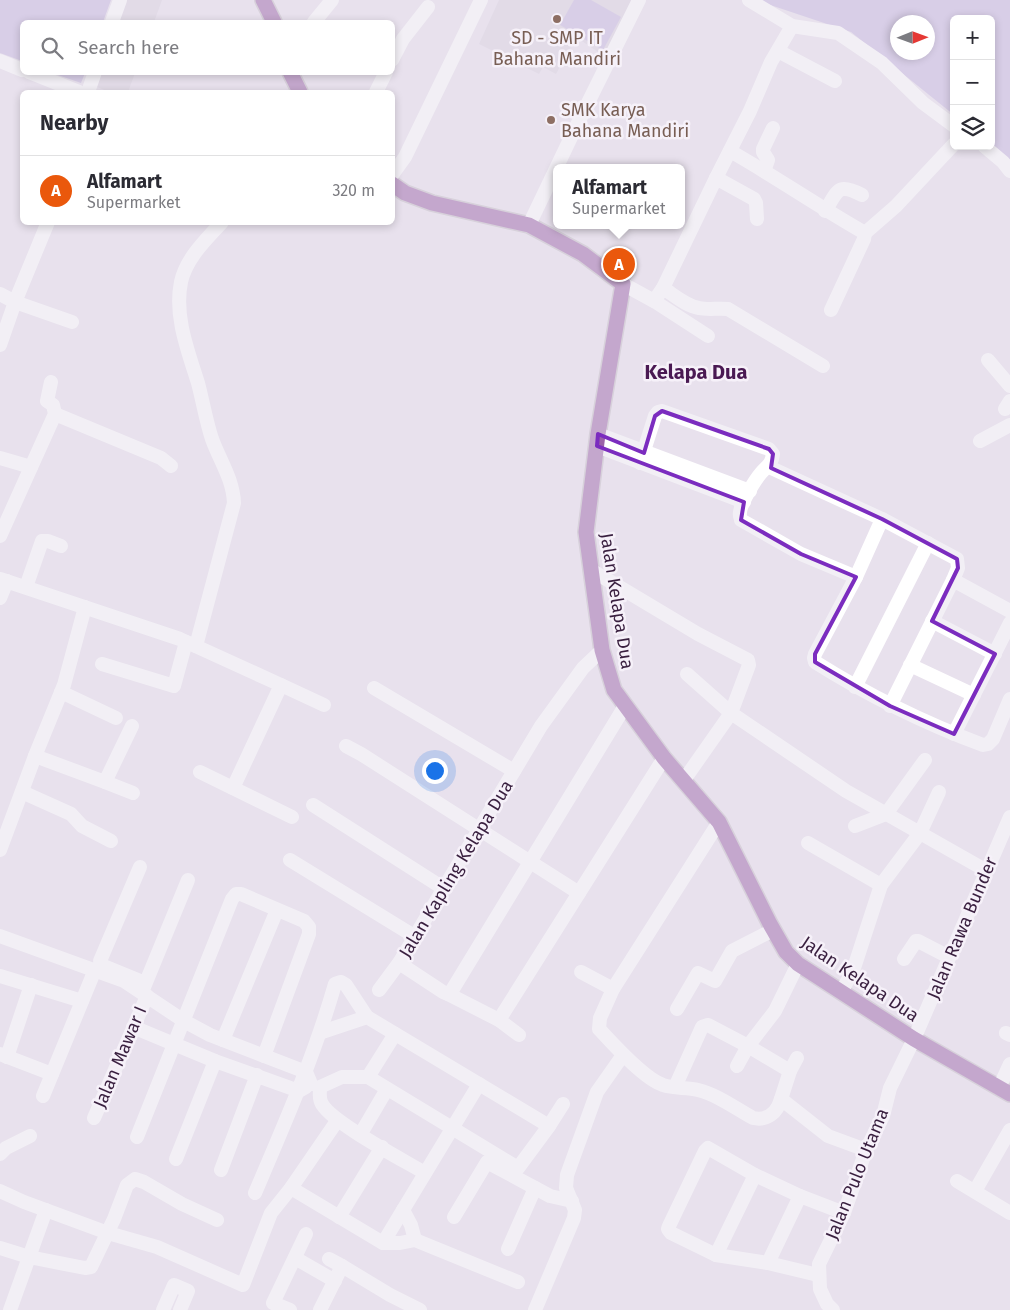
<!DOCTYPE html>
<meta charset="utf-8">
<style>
:root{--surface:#fff;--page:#f2f2f3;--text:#2b2b33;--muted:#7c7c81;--line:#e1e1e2;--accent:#ea580c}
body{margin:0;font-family:"Fira Sans",sans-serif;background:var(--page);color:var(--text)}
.controls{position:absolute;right:15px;top:15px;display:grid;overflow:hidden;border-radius:8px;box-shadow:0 2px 8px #0003}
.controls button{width:45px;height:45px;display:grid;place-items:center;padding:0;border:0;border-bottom:1px solid var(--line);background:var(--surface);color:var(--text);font:25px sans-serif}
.compass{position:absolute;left:890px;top:15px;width:45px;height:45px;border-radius:50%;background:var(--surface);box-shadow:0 2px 8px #0003;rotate:89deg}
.you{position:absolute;left:434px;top:770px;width:18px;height:18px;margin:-12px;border:4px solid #fff;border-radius:50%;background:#1a73e8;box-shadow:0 0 0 8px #1a73e833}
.badge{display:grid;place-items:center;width:32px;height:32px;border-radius:50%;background:var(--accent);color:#fff;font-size:16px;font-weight:700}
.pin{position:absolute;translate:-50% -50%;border:2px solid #fff;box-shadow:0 1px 5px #0006}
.popup{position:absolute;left:553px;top:164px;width:132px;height:65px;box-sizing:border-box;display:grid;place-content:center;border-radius:8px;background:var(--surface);filter:drop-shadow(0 1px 4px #0005);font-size:16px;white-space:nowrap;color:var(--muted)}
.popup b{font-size:19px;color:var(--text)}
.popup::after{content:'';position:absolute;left:50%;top:100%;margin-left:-10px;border:10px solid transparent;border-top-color:var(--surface)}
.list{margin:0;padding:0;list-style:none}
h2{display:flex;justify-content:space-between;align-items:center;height:65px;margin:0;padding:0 20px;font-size:21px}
h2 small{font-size:16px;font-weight:400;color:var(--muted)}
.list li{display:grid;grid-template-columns:32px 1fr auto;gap:15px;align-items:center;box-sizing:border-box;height:70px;padding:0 20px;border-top:1px solid var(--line)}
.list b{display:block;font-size:19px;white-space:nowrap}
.list p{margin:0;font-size:16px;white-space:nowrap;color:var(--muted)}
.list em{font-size:16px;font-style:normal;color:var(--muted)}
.icon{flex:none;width:28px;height:28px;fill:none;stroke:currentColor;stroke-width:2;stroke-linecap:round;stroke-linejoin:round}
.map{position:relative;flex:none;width:1010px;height:1310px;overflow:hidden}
.search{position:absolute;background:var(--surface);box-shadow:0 2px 8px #0003;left:20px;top:20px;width:375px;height:55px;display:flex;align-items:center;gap:12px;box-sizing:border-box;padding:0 18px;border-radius:8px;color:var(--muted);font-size:19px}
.panel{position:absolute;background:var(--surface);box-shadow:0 2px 8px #0003;left:20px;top:90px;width:375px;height:135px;border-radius:8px}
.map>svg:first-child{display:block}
.built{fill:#dbd2e1}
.green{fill:#c6b7e0;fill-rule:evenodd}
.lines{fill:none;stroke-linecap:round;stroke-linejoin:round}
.major-casing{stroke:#c4bcc5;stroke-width:18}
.minor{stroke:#fff;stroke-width:14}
.major{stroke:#9a61a7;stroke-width:15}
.marked{fill:none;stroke:#7b2cbf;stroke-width:4;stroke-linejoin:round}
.education-dot{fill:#8d6e63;stroke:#f6f1f9;stroke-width:2}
.labels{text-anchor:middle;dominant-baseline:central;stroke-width:5;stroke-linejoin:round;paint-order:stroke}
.education-label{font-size:18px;fill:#785e54;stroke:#f6f1f9}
.street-label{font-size:18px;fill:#391f3f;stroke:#f6f1f9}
.quarter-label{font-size:20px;font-weight:bold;fill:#4a1953;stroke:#f6f1f9}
</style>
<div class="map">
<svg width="1010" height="1310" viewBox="0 0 1010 1310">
<rect width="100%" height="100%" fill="#e8e1ed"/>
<g class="built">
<path d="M126 0H162L154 22H118Z"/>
<path d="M499 0H632L604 56 576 37 556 74 543 67 539 74 479 44Z"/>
<path d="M100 73H135L128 92H109L95 86Z"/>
</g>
<g class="green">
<path d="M0 0H111L103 22H22V61L0 53Z"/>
<path d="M574 0H591L621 17 603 50 560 25Z"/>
<path d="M762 0H1010V160L991 145V19H954V115L851 32 761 2ZM898 22H928V52H898Z"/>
<path d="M52 73 85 72V73L81 83Z"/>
</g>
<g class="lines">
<defs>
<g id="major">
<path d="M263 0 274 22"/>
<path d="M290 72 300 92"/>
<path d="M392 184 405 193 432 203 529 225 583 254 623 284 598 434 586 532 602 650 614 690 664 758 719 822 770 924 786 952 798 964 914 1039 1010 1094"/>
</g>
</defs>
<use href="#major" class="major-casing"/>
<g class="minor">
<path d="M749 0 792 26 838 33 882 63 923 103 954 126"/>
<path d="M112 22 120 0"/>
<path d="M314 22 332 0"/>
<path d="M778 51 835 81"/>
<path d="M392 60 403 39 428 7"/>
<path d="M0 61 22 70"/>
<path d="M29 72 79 92"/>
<path d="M88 92 95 72"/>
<path d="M376 92 386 72"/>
<path d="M984 146 1003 162 1010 171"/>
<path d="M730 151C776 177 819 207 865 233L864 239 831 310"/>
<path d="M764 171 768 160 763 152V149L773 128"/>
<path d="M392 175 405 157 481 0"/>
<path d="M716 178 754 199 756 203 757 219"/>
<path d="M825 211C838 191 837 182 862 195"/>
<path d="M529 225 573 133 639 0"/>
<path d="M865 233 896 206 954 144"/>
<path d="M623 284 654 301 708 336"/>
<path d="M663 288C674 295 686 306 699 308 708 310 718 308 728 309L823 366"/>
<path d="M0 294 15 302 72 322"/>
<path d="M654 301 663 288 716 178 750 111 771 62 792 26"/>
<path d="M0 345 15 302 48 222"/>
<path d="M988 360 1010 386"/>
<path d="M1005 409 1010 401"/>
<path d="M55 414 161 458 171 466"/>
<path d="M598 434 750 491"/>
<path d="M980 441 1010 425"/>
<path d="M597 446 744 502"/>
<path d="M0 458 31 467"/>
<path d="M640 463 655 416 658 412 662 411 769 449 773 454C772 464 767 466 761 473 755 480 740 504 740 513 739 515 741 518 741 520L801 554 856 577"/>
<path d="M769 467 882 519 957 559 958 568 953 580 890 706"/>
<path d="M882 519 856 577 815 654 814 658 815 662C869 696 924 723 983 745L988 744 993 739 1010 699"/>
<path d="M0 536 55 414 53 405 47 401 51 382"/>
<path d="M591 570 698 634 748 660 749 665 731 713 846 791 987 871"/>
<path d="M0 579 180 639 281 685 233 788"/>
<path d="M953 580 1010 611"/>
<path d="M26 587 42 541H48L61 546"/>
<path d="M0 598 7 581"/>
<path d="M932 621 995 654"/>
<path d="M196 646 234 503C233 479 220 461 212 439 206 421 203 402 198 383 188 351 174 316 181 282 186 258 206 240 222 222"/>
<path d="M102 664 174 686 186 642"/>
<path d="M910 665 974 695"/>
<path d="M281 685 324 705"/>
<path d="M855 687 928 543"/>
<path d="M374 688 514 771"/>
<path d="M61 692 116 718"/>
<path d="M954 734 1010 623"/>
<path d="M346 746 361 754 579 893"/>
<path d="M35 756 105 782 132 726"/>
<path d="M200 772 292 817"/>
<path d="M684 780 731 713 687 674"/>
<path d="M105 782 133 793"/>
<path d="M22 792 71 814 82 826 111 841"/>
<path d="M313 805 443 888"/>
<path d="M719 822 613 989 600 1018 599 1029C613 1044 644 1079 663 1085 674 1089 687 1087 698 1090 718 1095 735 1108 753 1118 767 1121 777 1113 781 1099"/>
<path d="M855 826 886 814 925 760"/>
<path d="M808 843 881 885"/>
<path d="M0 850 35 756 64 685 85 607"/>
<path d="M290 860 414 936"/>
<path d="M140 867 100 961 101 965 145 983"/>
<path d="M0 936 124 981 184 1021 210 1035 306 1072 311 1084"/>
<path d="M904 959 916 941H918L949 957"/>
<path d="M399 963 443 992 448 994 451 992 625 706"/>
<path d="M581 972 613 989"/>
<path d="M0 976 82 1001"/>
<path d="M379 990 399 963 541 726 583 668 602 650"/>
<path d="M142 992 188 880"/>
<path d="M841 992 853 971 881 885 920 833 939 792"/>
<path d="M448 994 499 1020 519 1035"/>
<path d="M677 1009 698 973 715 981 732 951 773 930"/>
<path d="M499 1020 664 758"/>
<path d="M133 1027 215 1061 299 1091 306 1087"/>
<path d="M322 1032 367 1017 549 1126"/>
<path d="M1006 1033 1010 1035"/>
<path d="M395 1034 368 1077H342L320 1087C320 1092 319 1097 321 1102 328 1121 405 1161 425 1173"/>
<path d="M223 1040 277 910"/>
<path d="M0 1054 52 1074"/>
<path d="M7 1057 31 985"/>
<path d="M797 1058 790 1071 781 1099 828 1136 866 1150"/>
<path d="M737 1066 748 1046 790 1071"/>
<path d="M368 1077 518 1168 549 1126 563 1104"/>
<path d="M675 1087 702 1027 708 1025 748 1046 775 1011 798 964"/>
<path d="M999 1088 1010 1064"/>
<path d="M43 1096 92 977"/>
<path d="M94 1118 147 996"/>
<path d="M360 1135 387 1089"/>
<path d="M137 1137 232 899 236 894H241L304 921 309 927V934L264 1056"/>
<path d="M0 1154 6 1148 30 1136"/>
<path d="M176 1159 215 1061"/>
<path d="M221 1170 257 1075"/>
<path d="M957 1181 1010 1213"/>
<path d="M291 1188 383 1243H400L415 1240 518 1282"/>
<path d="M0 1191 24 1202 108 1233 157 1247 243 1285 271 1213 291 1188 337 1121"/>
<path d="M975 1191 1010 1130"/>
<path d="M255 1193C285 1123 314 1057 335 984L341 982 346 985 367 1017"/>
<path d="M403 1210 411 1225 415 1240"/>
<path d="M339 1217 382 1147"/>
<path d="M454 1217 487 1162 550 1196 572 1201"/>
<path d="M383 1243 479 1084"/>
<path d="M0 1248 29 1257 85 1268 91 1267 114 1219 127 1185 135 1179 144 1182 182 1204 217 1220"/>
<path d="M508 1249 535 1188"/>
<path d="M716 1255 755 1175"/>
<path d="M295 1258 335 1281"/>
<path d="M768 1263 800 1196"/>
<path d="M342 1266 390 1295 420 1310"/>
<path d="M818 1275 768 1263 716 1255 671 1233 668 1229 669 1226 705 1151 708 1148 755 1175 800 1196 844 1213"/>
<path d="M10 1310 46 1210"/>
<path d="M163 1310 174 1285 188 1291 180 1310"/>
<path d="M290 1310 273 1303 306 1234"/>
<path d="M320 1310 342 1266 329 1259"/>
<path d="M535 1310 574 1218 575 1210 566 1188 567 1175 597 1092 623 1055"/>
<path d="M833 1310 827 1304 820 1289 819 1264 844 1213 866 1150 883 1116 890 1088 914 1039 1010 817"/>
</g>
<use href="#major" class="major"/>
</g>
<path d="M0 0H1010V1310H0ZM662 411 769 449 773 454 771 468 882 519 957 559 958 568 932 621 995 654 954 734 890 706 815 662V654L856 577 801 554 741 520 744 502 597 446 598 434 644 453 655 416Z" fill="#e8e1ed" fill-opacity=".55" fill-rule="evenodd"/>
<path class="marked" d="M662 411 769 449 773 454 771 468 882 519 957 559 958 568 932 621 995 654 954 734 890 706 815 662V654L856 577 801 554 741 520 744 502 597 446 598 434 644 453 655 416Z"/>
<g class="education-dot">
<circle cx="557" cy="19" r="5"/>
<circle cx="551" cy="120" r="5"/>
</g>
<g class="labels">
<g class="education-label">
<text x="557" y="38">SD - SMP IT<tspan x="557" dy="21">Bahana Mandiri</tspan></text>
<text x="561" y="110" text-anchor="start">SMK Karya<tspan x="561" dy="21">Bahana Mandiri</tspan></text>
</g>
<g class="street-label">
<text transform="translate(617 601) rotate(81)">Jalan Kelapa Dua</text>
<text transform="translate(456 869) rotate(-59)">Jalan Kapling Kelapa Dua</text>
<text transform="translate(962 928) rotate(-67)">Jalan Rawa Bunder</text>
<text transform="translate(860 979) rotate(34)">Jalan Kelapa Dua</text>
<text transform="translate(120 1057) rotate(-67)">Jalan Mawar I</text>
<text transform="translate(857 1174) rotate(-68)">Jalan Pulo Utama</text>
</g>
<g class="quarter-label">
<text x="696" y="372">Kelapa Dua</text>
</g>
</g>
</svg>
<div class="controls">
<button>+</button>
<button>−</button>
<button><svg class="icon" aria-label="layers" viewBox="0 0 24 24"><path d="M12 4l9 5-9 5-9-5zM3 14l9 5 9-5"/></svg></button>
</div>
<svg class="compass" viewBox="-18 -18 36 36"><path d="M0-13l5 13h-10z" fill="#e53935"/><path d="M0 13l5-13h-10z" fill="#7c7c81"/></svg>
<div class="you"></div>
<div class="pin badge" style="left:619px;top:264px">A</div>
<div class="popup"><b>Alfamart</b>Supermarket</div>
<div class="search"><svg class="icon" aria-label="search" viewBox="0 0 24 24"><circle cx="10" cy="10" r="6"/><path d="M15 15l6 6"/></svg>Search here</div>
<section class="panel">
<h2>Nearby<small></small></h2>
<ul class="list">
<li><span class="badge">A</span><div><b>Alfamart</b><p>Supermarket</p></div><em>320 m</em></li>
</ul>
</section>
</div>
